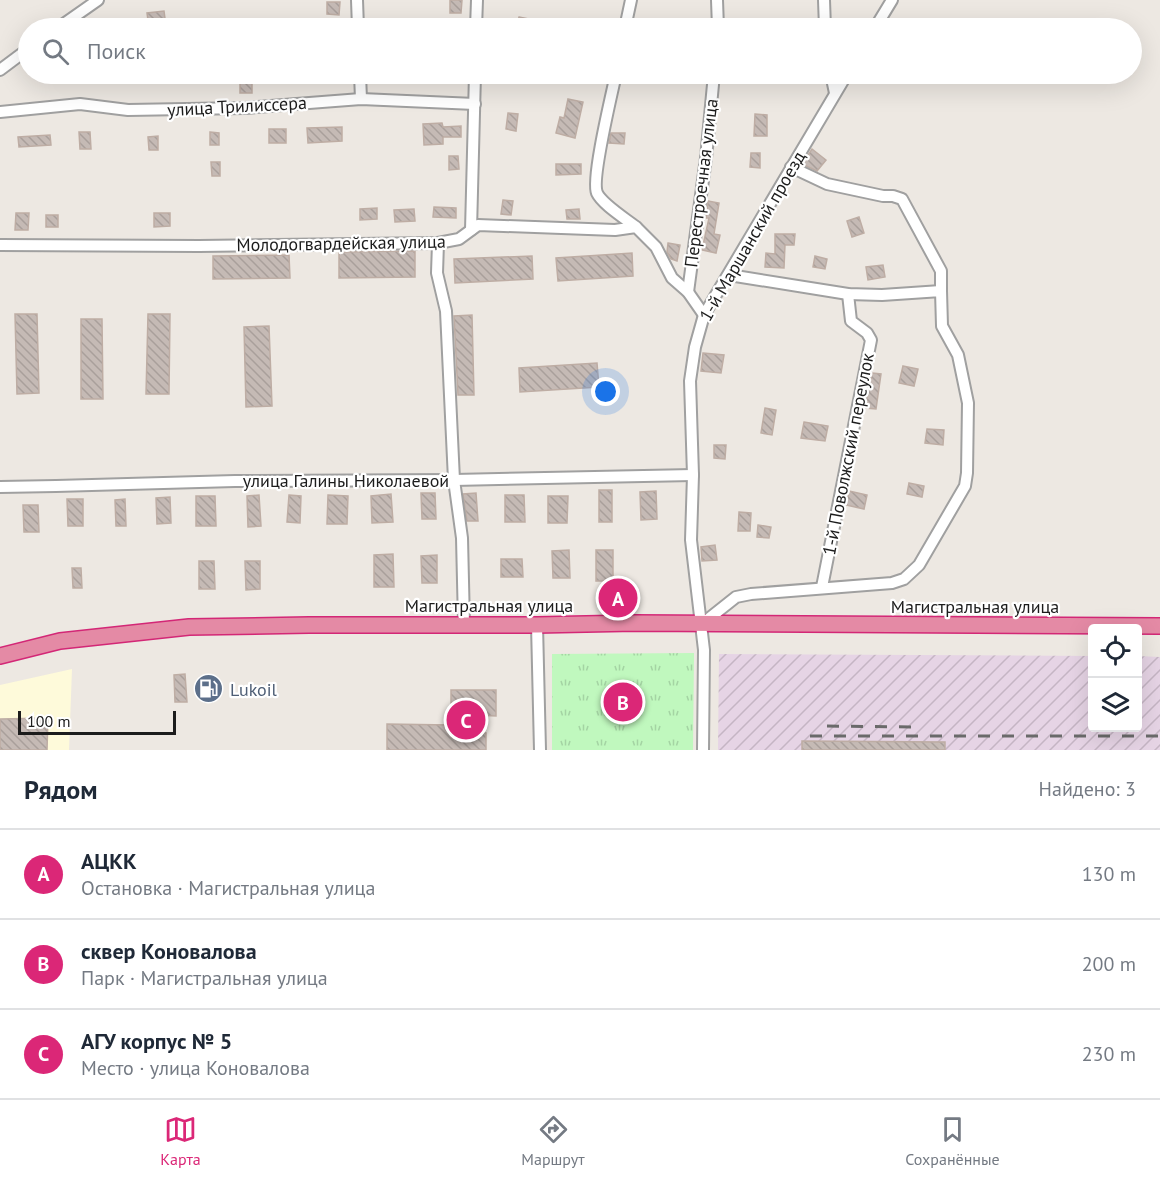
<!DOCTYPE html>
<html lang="ru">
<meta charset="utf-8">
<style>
:root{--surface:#fff;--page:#f2f2f3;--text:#1f2937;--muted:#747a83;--line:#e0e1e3;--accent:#db2777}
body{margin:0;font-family:"PT Sans",sans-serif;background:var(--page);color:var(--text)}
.controls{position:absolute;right:18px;bottom:18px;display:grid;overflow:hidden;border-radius:6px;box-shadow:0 6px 24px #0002}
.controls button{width:54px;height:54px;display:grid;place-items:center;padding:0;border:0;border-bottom:2px solid var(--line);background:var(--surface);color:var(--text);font:30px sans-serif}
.scale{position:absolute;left:18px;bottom:15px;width:158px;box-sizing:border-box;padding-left:6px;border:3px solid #1c1c1c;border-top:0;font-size:16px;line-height:21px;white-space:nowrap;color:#1c1c1c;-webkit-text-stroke:4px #fff;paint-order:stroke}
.you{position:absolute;left:606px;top:392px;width:21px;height:21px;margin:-15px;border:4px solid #fff;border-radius:50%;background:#1a73e8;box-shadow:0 0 0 9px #1a73e833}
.badge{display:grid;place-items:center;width:39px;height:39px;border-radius:50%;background:var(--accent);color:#fff;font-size:20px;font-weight:700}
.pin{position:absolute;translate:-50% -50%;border:3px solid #fff;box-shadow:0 2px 6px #0006}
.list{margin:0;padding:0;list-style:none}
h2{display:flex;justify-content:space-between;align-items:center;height:78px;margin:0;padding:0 24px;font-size:26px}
h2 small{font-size:20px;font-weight:400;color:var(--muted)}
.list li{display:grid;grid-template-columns:39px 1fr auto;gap:18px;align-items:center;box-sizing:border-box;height:90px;padding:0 24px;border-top:2px solid var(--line)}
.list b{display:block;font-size:22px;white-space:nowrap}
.list p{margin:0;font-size:20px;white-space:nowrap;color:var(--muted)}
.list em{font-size:20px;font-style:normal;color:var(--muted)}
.icon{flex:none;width:33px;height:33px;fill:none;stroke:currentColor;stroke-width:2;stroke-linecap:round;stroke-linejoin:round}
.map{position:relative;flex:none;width:1160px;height:750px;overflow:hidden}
.search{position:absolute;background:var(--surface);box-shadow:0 6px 24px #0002;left:18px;right:18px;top:18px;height:66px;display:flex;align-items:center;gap:15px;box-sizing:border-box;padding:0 21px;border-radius:33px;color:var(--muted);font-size:22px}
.sheet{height:348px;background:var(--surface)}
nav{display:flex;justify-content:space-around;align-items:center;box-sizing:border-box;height:84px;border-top:2px solid var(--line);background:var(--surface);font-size:16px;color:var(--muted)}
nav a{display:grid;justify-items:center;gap:3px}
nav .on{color:var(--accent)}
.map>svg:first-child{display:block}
.industrial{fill:url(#industrial-furrows)}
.education{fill:#fefada}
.park{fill:url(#park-tufts)}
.building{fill:url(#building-back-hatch);stroke:#beada4;stroke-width:1.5}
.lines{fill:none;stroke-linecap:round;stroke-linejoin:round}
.minor-casing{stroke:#a0a0a0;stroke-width:14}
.highway-casing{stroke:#d32776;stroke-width:18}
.minor{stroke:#fff;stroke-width:10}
.highway{stroke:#e48aa5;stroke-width:15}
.rail{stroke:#6a6a6a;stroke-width:3;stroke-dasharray:12 12;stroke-linecap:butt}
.labels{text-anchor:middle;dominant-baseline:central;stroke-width:4.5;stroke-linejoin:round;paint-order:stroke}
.street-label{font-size:18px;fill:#1c1c1c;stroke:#fff}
.service-label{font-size:18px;fill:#4e5e75;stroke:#fff;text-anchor:start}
</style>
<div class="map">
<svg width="1160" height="750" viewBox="0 0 1160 750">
<defs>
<pattern id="industrial-furrows" width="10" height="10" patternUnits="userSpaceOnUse" patternTransform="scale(1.5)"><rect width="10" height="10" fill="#e6d4e5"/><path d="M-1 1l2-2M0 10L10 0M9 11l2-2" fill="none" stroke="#c5b5c4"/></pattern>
<pattern id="park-tufts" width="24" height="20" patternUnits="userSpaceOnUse" patternTransform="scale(1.5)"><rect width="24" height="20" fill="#c0f8be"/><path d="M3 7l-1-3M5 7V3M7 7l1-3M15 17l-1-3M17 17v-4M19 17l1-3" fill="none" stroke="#a4d4a3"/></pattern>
<pattern id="building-back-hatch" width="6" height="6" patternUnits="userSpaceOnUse" patternTransform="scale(1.5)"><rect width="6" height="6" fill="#c5bab5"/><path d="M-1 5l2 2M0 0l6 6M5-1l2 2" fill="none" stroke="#a99f9b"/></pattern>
</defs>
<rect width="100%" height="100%" fill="#ede8e2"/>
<path class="industrial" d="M719 654 1092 656V728H1138V656L1160 657V750H718Z"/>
<path class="education" d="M72 669 69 750H0V685Z"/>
<path class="park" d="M694 653 693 750H552V654Z"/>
<g class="building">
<path d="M450 0H462L461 13H450Z"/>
<path d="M327 2H340L339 15 327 14Z"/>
<path d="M164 11 166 26 149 28 147 13Z"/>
<path d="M519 17 539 21 538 28H516Z"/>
<rect x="240" y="80" width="12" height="13"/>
<path d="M568 99 583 102 575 138 556 133 560 117 564 118Z"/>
<path d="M508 113 518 114 516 131 506 129Z"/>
<path d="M755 114 767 115V136H754Z"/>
<path d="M442 123 443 127 461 126V137H443V144L424 145 423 124Z"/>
<path d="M342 127V141L308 143 307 128Z"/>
<rect x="269" y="129" width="17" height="14"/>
<path d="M79 132H90L91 149H80Z"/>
<path d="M210 132 219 133V145H210Z"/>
<path d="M611 133H625L624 144 609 143Z"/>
<path d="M50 135 51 145 19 147 18 137Z"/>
<path d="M158 136V150H149L148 137Z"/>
<path d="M812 149 826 160 817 171 802 164Z"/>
<path d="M751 153H760V168L750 167Z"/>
<path d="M449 156H458L459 169 449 170Z"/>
<path d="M211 162H220V176H212Z"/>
<path d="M556 164H581V174L556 175Z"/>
<path d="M503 200 513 201 511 215 501 214Z"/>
<path d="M708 201 719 203 714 234 720 235 716 253 702 250 709 218H706Z"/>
<path d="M434 207 456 208V218L433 217Z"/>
<path d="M377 208V219L360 220V209Z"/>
<path d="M414 209 415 221 395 222 394 210Z"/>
<path d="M579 209 580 219H567L566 210Z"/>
<path d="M16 213H29L28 230H15Z"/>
<path d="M154 213H170V226L154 227Z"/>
<rect x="46" y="215" width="12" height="12"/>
<path d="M859 217 864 233 852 237 847 221Z"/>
<path d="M775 234H795L794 245H785L784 268 765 267 766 253 775 254Z"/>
<path d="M668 243 680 245 677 261 671 259 667 252Z"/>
<path d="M415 251V277L339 278V252Z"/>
<path d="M632 253 633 276 558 281 556 258Z"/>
<path d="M289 255 290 278 213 279V256Z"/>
<path d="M532 256 533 279 455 283 454 259Z"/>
<path d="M815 256 827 259 825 269 813 267Z"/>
<path d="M883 265 885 277 868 280 866 267Z"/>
<path d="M15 314H37L39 393 17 394Z"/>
<path d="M148 314H170L169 394H146Z"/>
<path d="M472 315 474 395H458L454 316Z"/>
<path d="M81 319H102L103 399H81Z"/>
<path d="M269 326 272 406 246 407 244 327Z"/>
<path d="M703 353 724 355 721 373 701 371Z"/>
<path d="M597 363 599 387 520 392 519 368Z"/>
<path d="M903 366 918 369 914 386 899 383Z"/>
<path d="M872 373 881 374 876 409 865 408Z"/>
<path d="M765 408 776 410 772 435 761 433Z"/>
<path d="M804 422 828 426 825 441 801 438Z"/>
<path d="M927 429 944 430 943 445 925 443Z"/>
<path d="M714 445H726L725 459 714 458Z"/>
<path d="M909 483 924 486 922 497 907 494Z"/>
<rect x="599" y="490" width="13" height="32"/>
<path d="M656 491 657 519 641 520 640 492Z"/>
<path d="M849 491 867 495 864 509 846 505Z"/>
<path d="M421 493H435L436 519H422Z"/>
<path d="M476 493 478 521H467L463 494Z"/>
<path d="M391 494 393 522 372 523 371 496Z"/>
<path d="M259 495 261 526 248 527 247 496Z"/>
<path d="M289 495 301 496 300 523 287 522Z"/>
<path d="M328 495 348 496 347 524H327Z"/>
<path d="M505 495H524L525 522H505Z"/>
<path d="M196 496H215L216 526H196Z"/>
<path d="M548 496H568L567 523H548Z"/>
<path d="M170 497 171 523 157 524 156 498Z"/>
<path d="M67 499H83V526H68Z"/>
<path d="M125 499 126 526H116L115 500Z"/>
<path d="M23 505H38L39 532H24Z"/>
<path d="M739 512 751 513 750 531H738Z"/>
<path d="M758 525 771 527 769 538 757 537Z"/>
<path d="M715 545 717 560 702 561 701 547Z"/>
<path d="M569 550 570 578H553L552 551Z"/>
<rect x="596" y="550" width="17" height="31"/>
<path d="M393 554 394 587H374V555Z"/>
<path d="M437 555V583H422L421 556Z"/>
<path d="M501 559H522L523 577H501Z"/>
<path d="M199 561H214L215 589H199Z"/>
<path d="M245 561H260V589L246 590Z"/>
<path d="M72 568H81L82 588H73Z"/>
<path d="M185 674 187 702H175L174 675Z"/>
<path d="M216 680 217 697 202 698 201 681Z"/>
<path d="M451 690H496V716L474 715V732L486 733V750H387V724L451 725Z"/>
<path d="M48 718 47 750H0V719Z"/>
<path d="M802 741 945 742V750H802Z"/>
</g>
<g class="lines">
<defs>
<g id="minor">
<path d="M357 0 358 28"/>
<path d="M717 0 718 28"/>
<path d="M824 0 825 28"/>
<path d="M58 28 98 0"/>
<path d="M476 28 477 0"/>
<path d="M625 28 631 0"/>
<path d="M875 28 892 0"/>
<path d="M0 70 28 49"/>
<path d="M360 74 361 99"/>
<path d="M616 74C612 93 591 179 597 193 602 204 626 219 636 227"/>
<path d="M831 74 835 93"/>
<path d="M0 112 80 104 128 110 245 108 361 99 475 104"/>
<path d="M791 167 827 184 883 196H893L902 199 941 271V291"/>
<path d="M471 230 475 74"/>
<path d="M438 243 437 273 446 311 454 480 462 538 464 624"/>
<path d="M0 245 199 246 438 243 459 239 478 225 615 230 636 227 656 247 672 278 688 292 704 315"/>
<path d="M688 292 706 158 714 74"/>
<path d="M0 487 56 486 235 481 454 480 693 475"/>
<path d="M822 587 871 340 867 333 851 321 848 294"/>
<path d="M702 624 736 597 751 594 892 583 904 579 919 565 965 486 967 473 968 403 958 355 942 326 941 291 882 295 848 294 729 275"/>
<path d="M537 625 540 750"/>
<path d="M703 750 704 650 691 540 693 475 690 381 695 347 704 315 847 74"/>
</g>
<path id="highway" d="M0 656 60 641 189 627 309 625H537L635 623 1160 626"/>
</defs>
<use href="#minor" class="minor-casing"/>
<use href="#highway" class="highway-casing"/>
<use href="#minor" class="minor"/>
<use href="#highway" class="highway"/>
<g class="rail">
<path d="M827 726 921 727"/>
<path d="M810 736H1160"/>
</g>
</g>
<defs>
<symbol id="fuel-disc" viewBox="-11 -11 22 22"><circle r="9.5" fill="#5c6f8a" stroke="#fff"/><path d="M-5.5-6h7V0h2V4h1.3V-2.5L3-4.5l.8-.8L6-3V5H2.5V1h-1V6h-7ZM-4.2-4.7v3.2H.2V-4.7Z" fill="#fff"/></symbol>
</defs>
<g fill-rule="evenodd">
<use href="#fuel-disc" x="192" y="672" width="33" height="33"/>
</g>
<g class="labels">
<g class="street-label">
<text transform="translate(237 106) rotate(-3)">улица Трилиссера</text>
<text transform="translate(701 183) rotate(-83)">Перестроечная улица</text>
<text transform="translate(752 236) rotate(-60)">1-й Маршанский проезд</text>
<text transform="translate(341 243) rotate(-1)">Молодогвардейская улица</text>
<text transform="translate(848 454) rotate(-79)">1-й Поволжский переулок</text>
<text x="346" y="480">улица Галины Николаевой</text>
<text x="489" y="605">Магистральная улица</text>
<text x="975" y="606">Магистральная улица</text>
</g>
<g class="service-label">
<text x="230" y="689">Lukoil</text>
</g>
</g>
</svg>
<div class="controls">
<button><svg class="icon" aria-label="locate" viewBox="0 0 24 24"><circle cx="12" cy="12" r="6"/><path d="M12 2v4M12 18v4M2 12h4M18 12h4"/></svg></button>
<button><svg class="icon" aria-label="layers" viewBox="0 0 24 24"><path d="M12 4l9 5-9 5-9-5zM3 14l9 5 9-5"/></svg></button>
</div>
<div class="scale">100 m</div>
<div class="you"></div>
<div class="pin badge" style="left:618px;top:598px">A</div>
<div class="pin badge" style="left:623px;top:702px">B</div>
<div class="pin badge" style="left:466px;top:720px">C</div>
<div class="search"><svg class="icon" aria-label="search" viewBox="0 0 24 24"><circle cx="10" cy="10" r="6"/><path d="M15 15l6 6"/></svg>Поиск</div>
</div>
<section class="sheet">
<h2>Рядом<small>Найдено: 3</small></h2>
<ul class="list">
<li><span class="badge">A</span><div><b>АЦКК</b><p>Остановка · Магистральная улица</p></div><em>130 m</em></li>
<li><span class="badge">B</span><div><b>сквер Коновалова</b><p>Парк · Магистральная улица</p></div><em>200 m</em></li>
<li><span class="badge">C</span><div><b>АГУ корпус № 5</b><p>Место · улица Коновалова</p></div><em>230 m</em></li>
</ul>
</section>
<nav>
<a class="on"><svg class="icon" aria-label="map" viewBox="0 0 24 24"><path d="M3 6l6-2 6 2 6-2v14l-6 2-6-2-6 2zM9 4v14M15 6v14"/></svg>Карта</a>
<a><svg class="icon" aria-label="directions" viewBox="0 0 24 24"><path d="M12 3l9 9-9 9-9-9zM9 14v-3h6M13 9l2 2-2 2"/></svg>Маршрут</a>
<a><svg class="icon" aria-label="saved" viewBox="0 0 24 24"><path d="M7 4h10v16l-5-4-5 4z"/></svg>Сохранённые</a>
</nav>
